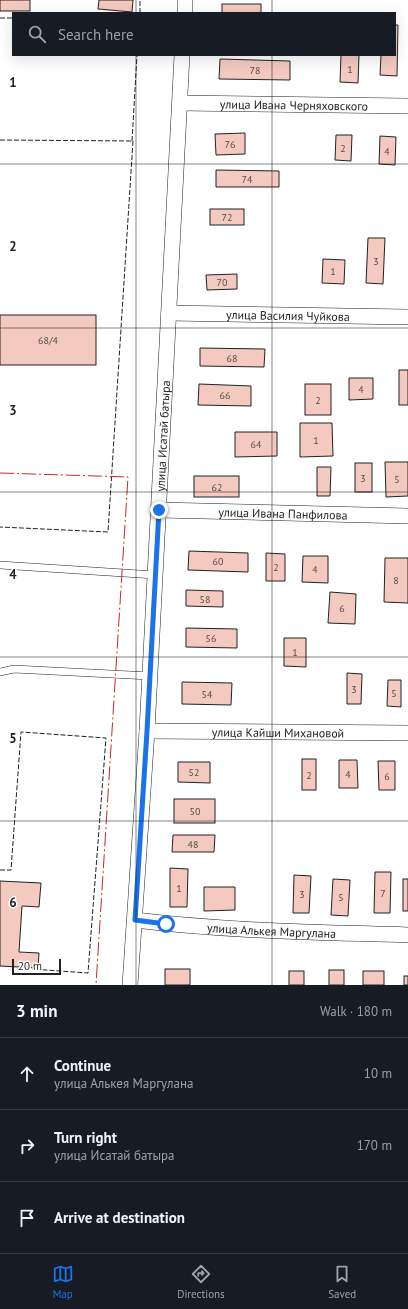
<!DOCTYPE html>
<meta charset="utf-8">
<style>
:root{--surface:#171b24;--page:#242831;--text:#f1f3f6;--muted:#9ea1a6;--line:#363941;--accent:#1a73e8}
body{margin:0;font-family:"PT Sans",sans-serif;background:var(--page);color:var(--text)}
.scale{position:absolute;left:12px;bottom:10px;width:49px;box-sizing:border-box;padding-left:4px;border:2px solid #222;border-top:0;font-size:11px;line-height:14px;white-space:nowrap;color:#222;-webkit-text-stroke:3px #fff;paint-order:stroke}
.stop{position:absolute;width:12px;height:12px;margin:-9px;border:3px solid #1a73e8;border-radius:50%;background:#fff}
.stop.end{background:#1a73e8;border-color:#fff;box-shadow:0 1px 4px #0008}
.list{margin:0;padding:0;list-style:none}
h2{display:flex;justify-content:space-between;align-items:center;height:52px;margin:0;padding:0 16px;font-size:17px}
h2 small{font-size:13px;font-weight:400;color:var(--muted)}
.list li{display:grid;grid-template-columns:26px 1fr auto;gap:12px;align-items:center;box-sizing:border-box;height:72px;padding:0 16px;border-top:1px solid var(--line)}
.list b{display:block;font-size:15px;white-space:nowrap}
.list p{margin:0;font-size:13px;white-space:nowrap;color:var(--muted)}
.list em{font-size:13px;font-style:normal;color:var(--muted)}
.icon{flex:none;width:22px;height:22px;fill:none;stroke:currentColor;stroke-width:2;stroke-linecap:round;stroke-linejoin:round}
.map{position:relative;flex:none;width:408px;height:985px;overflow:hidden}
.search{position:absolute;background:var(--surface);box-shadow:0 4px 16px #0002;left:12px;right:12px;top:12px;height:44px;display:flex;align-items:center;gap:10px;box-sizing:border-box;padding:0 14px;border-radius:0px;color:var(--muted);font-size:15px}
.sheet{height:268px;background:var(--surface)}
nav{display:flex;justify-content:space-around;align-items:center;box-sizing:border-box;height:56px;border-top:1px solid var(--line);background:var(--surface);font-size:11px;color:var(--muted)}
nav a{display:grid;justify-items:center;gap:2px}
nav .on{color:var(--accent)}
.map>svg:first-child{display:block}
.building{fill:#f3c9c0;stroke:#222}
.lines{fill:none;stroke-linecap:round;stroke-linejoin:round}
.lane-casing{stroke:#222;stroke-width:8}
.street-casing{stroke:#222;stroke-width:16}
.lane{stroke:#fff;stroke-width:7}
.street{stroke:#fff;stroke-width:15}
.fence{stroke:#222;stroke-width:1;stroke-dasharray:5 2;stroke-linecap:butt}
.power{stroke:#c62828;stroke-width:1;stroke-dasharray:14 3 2 3;stroke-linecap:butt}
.route{stroke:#1a73e8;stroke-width:5}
.grid{fill:none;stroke:#222;stroke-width:1;stroke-opacity:0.55}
.labels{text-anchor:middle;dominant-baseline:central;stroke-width:3;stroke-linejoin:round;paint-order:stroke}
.number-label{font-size:10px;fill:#564c4a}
.street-label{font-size:12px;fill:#222;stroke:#fff}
.grid-label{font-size:13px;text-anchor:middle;font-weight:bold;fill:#222;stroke:#fff;stroke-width:3;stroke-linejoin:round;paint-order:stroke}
</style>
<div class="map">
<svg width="408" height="985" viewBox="0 0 408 985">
<rect width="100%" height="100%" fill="#fff"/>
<g class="building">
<rect x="0" y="0" width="30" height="11"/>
<path d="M99 0H133L132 12 98 9Z"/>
<rect x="222" y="4" width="39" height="9"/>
<path d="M395 25H398L397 76 380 75 381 55H395Z"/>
<path d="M341 55H359L358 83 340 82Z"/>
<path d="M220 59 290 61V80L219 79Z"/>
<path d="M245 133V154L216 155 215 134Z"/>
<path d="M336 135H352L351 161 335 160Z"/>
<path d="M380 136 396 137 395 165 379 164Z"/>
<path d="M216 170 279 171V187H216Z"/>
<rect x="210" y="209" width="34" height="16"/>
<path d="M368 238H385L383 284 366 283Z"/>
<path d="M323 259 345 260 344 284 322 283Z"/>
<path d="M237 274V289L207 290 206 275Z"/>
<rect x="0" y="315" width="96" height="50"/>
<path d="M200 348 265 349 264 367 200 366Z"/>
<rect x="399" y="370" width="9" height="35"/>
<path d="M349 378H373V399L349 400Z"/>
<path d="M199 384 251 386V406L198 405Z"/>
<rect x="305" y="384" width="26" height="31"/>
<path d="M300 423H332L333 456 300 457Z"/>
<path d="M235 432H277V456L235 457Z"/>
<path d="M385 462H408V496L386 497Z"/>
<rect x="355" y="463" width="17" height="29"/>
<path d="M317 467H331L330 496H317Z"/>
<rect x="194" y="476" width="45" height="21"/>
<path d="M189 551 248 553V572L188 570Z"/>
<path d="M266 553 285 554V581H266Z"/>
<path d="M303 556H328V583L302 582Z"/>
<path d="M385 558H408V603L384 602Z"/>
<path d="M186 590 223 591V607L186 606Z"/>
<path d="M330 592 356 594 355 624 328 623Z"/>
<path d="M186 628 237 629V648L186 647Z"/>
<path d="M284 638H306V667L284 666Z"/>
<path d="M347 673 362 674 361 704H347Z"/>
<path d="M388 680H401V707L387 706Z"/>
<path d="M182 682 232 683 231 705 182 704Z"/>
<rect x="302" y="759" width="14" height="31"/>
<path d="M339 760H357L358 788H339Z"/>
<path d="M378 761H395V790H379Z"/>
<path d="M178 762H210V783L178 782Z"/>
<rect x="174" y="799" width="41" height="24"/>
<path d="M173 835H215L214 852H172Z"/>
<path d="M170 868 188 869 187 907H170Z"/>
<path d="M375 872H391L390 913H374Z"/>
<path d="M294 875 311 876 309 913H293Z"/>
<path d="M333 879 350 880 348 916 331 915Z"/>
<rect x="403" y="879" width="5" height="32"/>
<path d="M0 881 41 883 39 907 22 906 19 952 39 953 38 968 0 966Z"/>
<path d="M204 887H235V910L204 911Z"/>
<rect x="165" y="969" width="25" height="16"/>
<rect x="329" y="970" width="15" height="15"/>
<rect x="289" y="971" width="15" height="14"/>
<rect x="363" y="971" width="21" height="14"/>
<rect x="404" y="976" width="4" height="9"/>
</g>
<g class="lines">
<defs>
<g id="lane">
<path d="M0 565 155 575"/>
<path d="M0 672 14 669 150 676"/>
</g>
<g id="street">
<path d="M185 13V0"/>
<path id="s1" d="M180 103 408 106"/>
<path id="s2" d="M169 313 408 317"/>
<path id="s3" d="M159 510 408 516"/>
<path id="s4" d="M147 731 408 733"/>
<path id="s5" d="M135 920C225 931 317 932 408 935"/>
<path id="s6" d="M130 985 147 731 182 55"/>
</g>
</defs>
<use href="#lane" class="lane-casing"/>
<use href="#street" class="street-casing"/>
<use href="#lane" class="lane"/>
<use href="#street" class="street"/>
<g class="fence">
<path d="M140 13V0"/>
<path d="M0 18H13"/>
<path d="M0 140 133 141 108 532 0 527"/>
<path d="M132 141 137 55"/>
<path d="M0 870H11L21 732 106 738 88 973 32 969"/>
</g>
<path class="power" d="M0 473 128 477 96 985"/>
</g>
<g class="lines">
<path class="route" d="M159 510 147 731 135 920 166 924"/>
</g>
<path class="grid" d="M136 0V13M272 0V13M136 55V985M272 55V985M0 164H408M0 328H408M0 492H408M0 657H408M0 821H408"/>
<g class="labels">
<g class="number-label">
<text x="350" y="69">1</text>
<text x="255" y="70">78</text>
<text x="230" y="144">76</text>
<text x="343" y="148">2</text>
<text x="387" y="151">4</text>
<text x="247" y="179">74</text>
<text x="227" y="217">72</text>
<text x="376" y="261">3</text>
<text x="333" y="271">1</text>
<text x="222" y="282">70</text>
<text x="48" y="340">68/4</text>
<text x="232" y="358">68</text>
<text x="361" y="389">4</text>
<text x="225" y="395">66</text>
<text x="318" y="400">2</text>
<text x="316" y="440">1</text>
<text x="256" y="444">64</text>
<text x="363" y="478">3</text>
<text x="397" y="479">5</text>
<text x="217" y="487">62</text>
<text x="218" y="561">60</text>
<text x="276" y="567">2</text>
<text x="315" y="569">4</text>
<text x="396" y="580">8</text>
<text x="205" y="599">58</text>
<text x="342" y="608">6</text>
<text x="211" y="638">56</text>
<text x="295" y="652">1</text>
<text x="354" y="689">3</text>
<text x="394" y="693">5</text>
<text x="207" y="694">54</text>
<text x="194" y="772">52</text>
<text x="348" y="774">4</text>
<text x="309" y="775">2</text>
<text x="387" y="776">6</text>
<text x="195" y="811">50</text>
<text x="193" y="844">48</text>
<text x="179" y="888">1</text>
<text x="383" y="893">7</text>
<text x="302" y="894">3</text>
<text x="341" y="897">5</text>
</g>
<g class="street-label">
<text stroke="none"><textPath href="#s1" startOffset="114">улица Ивана Черняховского</textPath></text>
<text stroke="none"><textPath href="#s2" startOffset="119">улица Василия Чуйкова</textPath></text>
<text stroke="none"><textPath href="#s6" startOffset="550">улица Исатай батыра</textPath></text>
<text stroke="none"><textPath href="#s3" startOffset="124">улица Ивана Панфилова</textPath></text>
<text stroke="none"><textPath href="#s4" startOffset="131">улица Кайши Михановой</textPath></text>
<text stroke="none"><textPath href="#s5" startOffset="137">улица Алькея Маргулана</textPath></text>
</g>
</g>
<g class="grid-label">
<text x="13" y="87">1</text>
<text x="13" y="251">2</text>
<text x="13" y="415">3</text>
<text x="13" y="579">4</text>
<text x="13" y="743">5</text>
<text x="13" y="907">6</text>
</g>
</svg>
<div class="scale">20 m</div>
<div class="stop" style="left:166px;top:924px"></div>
<div class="stop end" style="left:159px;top:510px"></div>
<div class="search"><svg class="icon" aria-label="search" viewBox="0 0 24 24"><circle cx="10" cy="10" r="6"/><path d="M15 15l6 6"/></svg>Search here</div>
</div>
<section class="sheet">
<h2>3 min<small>Walk · 180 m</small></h2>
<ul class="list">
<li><svg class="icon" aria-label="ahead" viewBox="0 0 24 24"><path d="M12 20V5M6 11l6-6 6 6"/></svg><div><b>Continue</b><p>улица Алькея Маргулана</p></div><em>10 m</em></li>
<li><svg class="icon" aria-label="right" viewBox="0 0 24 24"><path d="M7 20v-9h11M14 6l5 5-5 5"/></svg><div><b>Turn right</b><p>улица Исатай батыра</p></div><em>170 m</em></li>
<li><svg class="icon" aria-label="arrive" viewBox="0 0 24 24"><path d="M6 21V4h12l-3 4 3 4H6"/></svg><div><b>Arrive at destination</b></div></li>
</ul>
</section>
<nav>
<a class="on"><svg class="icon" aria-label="map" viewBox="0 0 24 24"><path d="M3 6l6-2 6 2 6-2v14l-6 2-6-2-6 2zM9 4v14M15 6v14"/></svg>Map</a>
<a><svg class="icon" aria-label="directions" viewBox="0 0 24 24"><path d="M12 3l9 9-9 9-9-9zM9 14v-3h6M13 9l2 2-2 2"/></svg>Directions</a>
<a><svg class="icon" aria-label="saved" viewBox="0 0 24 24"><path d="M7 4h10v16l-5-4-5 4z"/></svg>Saved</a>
</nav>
